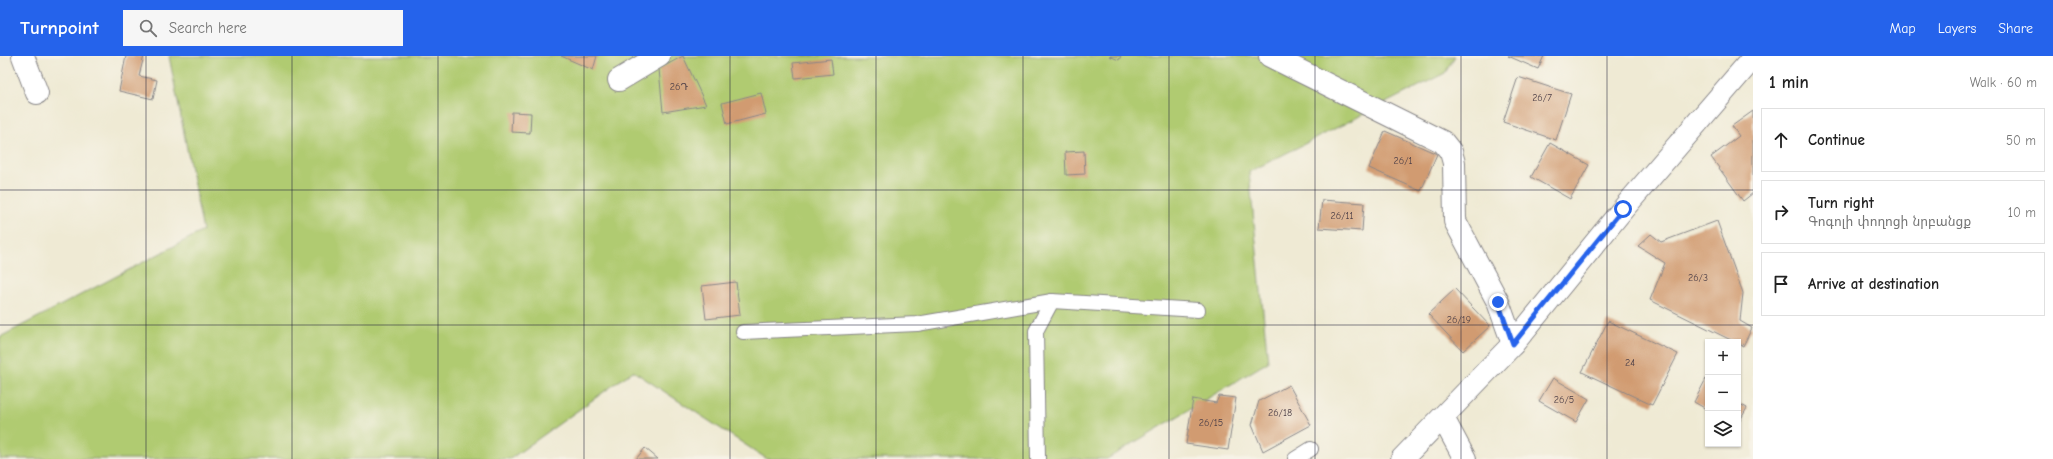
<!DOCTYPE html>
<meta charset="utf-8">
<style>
:root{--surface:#fff;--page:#f6f6f6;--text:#222;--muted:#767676;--line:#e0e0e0;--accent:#2563eb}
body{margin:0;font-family:"Comic Neue","Noto Sans Armenian",sans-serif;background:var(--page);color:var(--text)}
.controls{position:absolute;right:12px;bottom:12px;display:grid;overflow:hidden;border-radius:0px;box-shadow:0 1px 3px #0004}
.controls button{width:36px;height:36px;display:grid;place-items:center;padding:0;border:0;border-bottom:1px solid var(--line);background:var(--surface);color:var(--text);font:20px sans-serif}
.stop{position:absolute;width:12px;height:12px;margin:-9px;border:3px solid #2563eb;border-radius:50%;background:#fff}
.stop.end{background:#2563eb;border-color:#fff;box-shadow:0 1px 4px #0008}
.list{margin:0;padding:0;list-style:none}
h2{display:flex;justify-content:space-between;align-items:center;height:52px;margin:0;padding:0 16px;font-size:17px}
h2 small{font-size:13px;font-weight:400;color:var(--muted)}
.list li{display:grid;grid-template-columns:26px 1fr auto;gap:12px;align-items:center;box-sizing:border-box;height:64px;margin:0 8px 8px;padding:0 8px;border:1px solid var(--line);border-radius:0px}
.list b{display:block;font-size:15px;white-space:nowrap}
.list p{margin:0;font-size:13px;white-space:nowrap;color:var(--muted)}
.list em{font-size:13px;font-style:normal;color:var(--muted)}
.icon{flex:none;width:22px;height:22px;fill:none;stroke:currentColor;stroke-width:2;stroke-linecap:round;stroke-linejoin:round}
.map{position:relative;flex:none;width:1753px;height:403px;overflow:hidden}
header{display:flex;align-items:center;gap:24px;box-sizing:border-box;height:56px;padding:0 20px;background:var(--accent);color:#fff}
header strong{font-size:19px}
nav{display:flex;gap:22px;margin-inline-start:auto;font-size:14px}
.search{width:280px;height:36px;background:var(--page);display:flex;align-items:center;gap:10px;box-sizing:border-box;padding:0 14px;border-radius:0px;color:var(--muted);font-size:15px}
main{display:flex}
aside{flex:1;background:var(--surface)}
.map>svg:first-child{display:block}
.green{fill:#b0cb71;stroke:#697656}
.building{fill:#d19b71}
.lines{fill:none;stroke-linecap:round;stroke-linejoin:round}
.service-casing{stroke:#888688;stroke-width:16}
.minor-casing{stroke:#888688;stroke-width:24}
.tertiary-casing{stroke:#888688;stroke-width:24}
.service{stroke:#fff;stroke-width:14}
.minor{stroke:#fff;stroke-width:22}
.tertiary{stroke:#fff;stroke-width:22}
.route{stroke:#2563eb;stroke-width:5}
.grid{fill:none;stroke:#22223b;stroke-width:1;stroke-opacity:0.55}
.labels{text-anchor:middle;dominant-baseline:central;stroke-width:3.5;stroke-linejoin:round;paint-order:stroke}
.number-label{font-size:10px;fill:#4e4048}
</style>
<header>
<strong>Turnpoint</strong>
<div class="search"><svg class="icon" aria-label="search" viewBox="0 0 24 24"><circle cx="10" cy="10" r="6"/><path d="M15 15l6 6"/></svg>Search here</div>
<nav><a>Map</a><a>Layers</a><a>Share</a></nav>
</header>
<main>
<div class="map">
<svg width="1753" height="403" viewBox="0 0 1753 403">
<rect width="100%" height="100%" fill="#f7f3e8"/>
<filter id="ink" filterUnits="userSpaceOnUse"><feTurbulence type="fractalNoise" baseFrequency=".025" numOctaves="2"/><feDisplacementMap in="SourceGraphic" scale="8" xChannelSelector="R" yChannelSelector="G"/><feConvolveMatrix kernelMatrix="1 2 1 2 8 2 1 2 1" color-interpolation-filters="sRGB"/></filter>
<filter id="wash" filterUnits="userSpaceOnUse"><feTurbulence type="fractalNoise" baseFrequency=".012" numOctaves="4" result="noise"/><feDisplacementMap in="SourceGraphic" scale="16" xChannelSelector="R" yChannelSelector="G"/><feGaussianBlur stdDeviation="0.9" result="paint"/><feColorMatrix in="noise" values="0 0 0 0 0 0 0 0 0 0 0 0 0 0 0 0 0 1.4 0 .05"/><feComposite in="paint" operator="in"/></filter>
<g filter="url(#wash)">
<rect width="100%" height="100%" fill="#efead4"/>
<path class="green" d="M169 0H1455L1445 17 1249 116 1268 306 1107 403H767L633 315 510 403H0V281L203 175Z"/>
<g id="blocks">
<g class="building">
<path d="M126 0H144L139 20 157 24 153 43 119 35Z"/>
<path d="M561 0H597L593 14Z"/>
<path d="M683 0 706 49 663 56 659 13Z"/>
<path d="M1109 0H1121L1119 4Z"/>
<path d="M1508 0H1544L1538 13Z"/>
<path d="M831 3 833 18 795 22 793 7Z"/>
<path d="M1518 21 1571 38 1556 84 1503 66Z"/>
<path d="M761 37 766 58 727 68 722 47Z"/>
<path d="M1753 55V137L1743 145 1711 101 1739 80 1732 70Z"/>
<path d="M512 56 531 57 530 77 511 76Z"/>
<path d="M1385 75 1437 98 1421 135 1369 112Z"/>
<path d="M1550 87 1589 109 1570 143 1531 121Z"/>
<path d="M1084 95 1085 118 1066 119 1065 96Z"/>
<path d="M1322 144 1364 147 1362 175 1319 172Z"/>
<path d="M1717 165 1743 237 1740 265 1752 272 1743 290 1650 244 1665 207 1638 190 1651 178 1661 186Z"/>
<path d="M736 226 740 259 706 263 702 230Z"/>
<path d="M1455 233 1490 270 1463 295 1428 258Z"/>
<path d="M1608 265 1678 298 1652 349 1582 316Z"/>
<path d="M1708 319V354L1694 346Z"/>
<path d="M1553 322 1589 343 1576 366 1539 345Z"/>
<path d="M1289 329 1311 369 1263 395 1252 369 1259 345Z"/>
<path d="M1219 340 1236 342 1228 394 1186 388 1193 343 1216 347Z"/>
<path d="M1738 347 1747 352 1738 368Z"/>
<path d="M645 392 658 403H636Z"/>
</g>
</g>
</g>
<g filter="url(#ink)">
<use href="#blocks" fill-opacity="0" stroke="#888688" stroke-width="1"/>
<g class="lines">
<defs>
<g id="service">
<path d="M743 276 917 268 1052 245 1198 254"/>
<path d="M1038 403 1036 275 1052 245"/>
<path d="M1295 403 1311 393"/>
</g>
<g id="minor">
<path d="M23 0 37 37"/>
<path d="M1270 0 1443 86 1451 96 1454 107 1455 165 1498 246 1513 288"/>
<path d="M619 24 659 0"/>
<path d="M1443 362 1465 403"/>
</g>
<path id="tertiary" d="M1402 403 1513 288 1623 153 1753 2"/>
</defs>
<use href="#service" class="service-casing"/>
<use href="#minor" class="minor-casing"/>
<use href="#tertiary" class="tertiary-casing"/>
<use href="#service" class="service"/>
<use href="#minor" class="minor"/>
<use href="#tertiary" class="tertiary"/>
</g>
</g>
<g class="lines" filter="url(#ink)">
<path class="route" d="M1498 246 1513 288 1623 153"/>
</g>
<path class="grid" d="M146 0V403M292 0V403M438 0V403M584 0V403M730 0V403M876 0V403M1023 0V403M1169 0V403M1315 0V403M1461 0V403M1607 0V403M0 134H1753M0 269H1753"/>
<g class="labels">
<g class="number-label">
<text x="679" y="31">26Դ</text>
<text x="1542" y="42">26/7</text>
<text x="1403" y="105">26/1</text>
<text x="1342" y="160">26/11</text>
<text x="1698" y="222">26/3</text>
<text x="1459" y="264">26/19</text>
<text x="1630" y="307">24</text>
<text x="1564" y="344">26/5</text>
<text x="1280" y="357">26/18</text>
<text x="1211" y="367">26/15</text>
</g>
</g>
</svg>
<div class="controls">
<button>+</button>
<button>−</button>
<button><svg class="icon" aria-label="layers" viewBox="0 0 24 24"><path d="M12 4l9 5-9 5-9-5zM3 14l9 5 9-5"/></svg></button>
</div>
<div class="stop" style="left:1623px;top:153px"></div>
<div class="stop end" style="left:1498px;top:246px"></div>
</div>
<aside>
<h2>1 min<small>Walk · 60 m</small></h2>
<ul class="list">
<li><svg class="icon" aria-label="ahead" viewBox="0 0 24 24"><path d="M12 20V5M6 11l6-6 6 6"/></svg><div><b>Continue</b></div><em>50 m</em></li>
<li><svg class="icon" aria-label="right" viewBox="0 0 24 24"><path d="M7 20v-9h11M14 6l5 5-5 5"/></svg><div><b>Turn right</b><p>Գոգոլի փողոցի նրբանցք</p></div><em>10 m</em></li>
<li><svg class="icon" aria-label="arrive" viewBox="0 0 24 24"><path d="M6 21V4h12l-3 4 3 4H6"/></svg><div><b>Arrive at destination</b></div></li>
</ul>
</aside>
</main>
